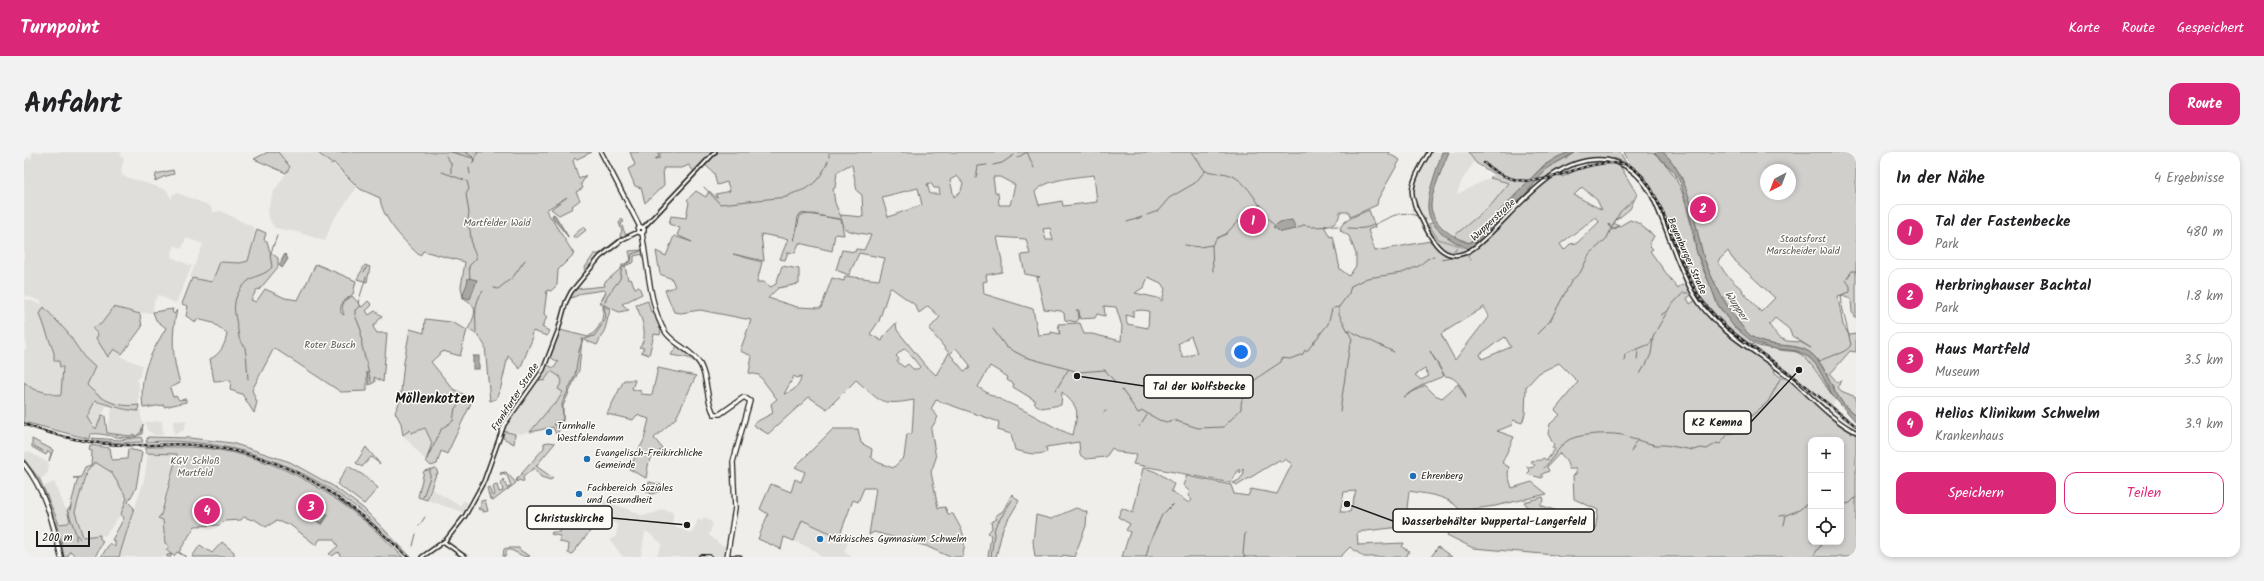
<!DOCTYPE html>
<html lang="de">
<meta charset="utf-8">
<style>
:root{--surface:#fff;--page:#f2f2f2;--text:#202124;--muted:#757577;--line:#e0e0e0;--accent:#db2777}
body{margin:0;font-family:Kalam,sans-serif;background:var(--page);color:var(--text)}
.controls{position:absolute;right:12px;bottom:12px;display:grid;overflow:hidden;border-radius:8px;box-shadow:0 2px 6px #0003}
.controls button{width:36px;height:36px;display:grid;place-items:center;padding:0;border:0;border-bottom:1px solid var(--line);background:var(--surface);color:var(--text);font:20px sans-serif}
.compass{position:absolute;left:1736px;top:12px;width:36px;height:36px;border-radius:50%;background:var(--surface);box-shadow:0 2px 6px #0003;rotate:222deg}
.scale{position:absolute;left:12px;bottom:10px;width:54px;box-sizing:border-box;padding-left:4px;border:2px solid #1c1c1c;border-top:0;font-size:11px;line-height:14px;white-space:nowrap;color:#1c1c1c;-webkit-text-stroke:3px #fdfcf7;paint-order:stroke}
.you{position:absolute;left:1217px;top:200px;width:14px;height:14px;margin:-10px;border:3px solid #fff;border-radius:50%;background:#1a73e8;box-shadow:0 0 0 6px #1a73e833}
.badge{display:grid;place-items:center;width:26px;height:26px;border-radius:50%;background:var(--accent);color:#fff;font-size:13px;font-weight:700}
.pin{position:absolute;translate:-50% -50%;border:2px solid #fff;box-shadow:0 1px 4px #0006}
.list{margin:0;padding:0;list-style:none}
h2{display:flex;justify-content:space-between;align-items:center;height:52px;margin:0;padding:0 16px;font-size:17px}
h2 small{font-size:13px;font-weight:400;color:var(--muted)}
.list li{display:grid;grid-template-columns:26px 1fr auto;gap:12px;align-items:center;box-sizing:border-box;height:56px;margin:0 8px 8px;padding:0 8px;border:1px solid var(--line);border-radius:12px}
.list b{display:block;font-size:15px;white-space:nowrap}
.list p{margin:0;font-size:13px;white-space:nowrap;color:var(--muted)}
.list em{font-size:13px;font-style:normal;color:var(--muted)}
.actions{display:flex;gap:8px;padding:12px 16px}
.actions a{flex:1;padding:9px 0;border:1px solid var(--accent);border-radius:12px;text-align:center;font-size:14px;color:var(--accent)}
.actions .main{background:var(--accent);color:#fff}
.icon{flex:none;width:22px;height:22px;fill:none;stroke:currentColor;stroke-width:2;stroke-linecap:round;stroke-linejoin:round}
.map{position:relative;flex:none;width:1832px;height:405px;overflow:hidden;border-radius:12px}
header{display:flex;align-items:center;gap:24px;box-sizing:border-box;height:56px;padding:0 20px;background:var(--accent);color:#fff}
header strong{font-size:19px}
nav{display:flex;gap:22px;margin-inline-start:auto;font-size:14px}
.intro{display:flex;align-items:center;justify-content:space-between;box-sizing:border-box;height:96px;padding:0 24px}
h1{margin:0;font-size:28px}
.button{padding:10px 18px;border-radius:12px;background:var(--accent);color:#fff;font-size:14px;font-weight:700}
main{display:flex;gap:24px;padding:0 24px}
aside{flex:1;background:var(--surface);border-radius:12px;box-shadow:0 2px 6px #0003}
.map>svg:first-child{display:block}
.built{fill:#e0deda}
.green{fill:#d0cfcc;stroke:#767674;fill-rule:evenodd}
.water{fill:#a8a7a3;stroke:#706f6d}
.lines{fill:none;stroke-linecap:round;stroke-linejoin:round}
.stream{stroke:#706f6d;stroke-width:1}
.canal{stroke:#a8a7a3;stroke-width:2}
.tertiary-casing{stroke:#1c1c1c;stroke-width:5.5}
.secondary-casing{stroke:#1c1c1c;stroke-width:5.5}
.primary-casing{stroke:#1c1c1c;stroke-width:6}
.tertiary{stroke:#fdfcf7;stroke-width:2.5}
.secondary{stroke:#fdfcf7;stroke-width:2.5}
.primary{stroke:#fdfcf7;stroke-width:3.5}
.rail-casing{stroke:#1c1c1c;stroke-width:2.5}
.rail{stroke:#fdfcf7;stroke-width:1;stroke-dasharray:3;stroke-linecap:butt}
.poi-dot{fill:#1f6fb2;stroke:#fdfcf7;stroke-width:1.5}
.labels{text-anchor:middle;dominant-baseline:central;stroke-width:3;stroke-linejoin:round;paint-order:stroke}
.street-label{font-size:10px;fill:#1c1c1c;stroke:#fdfcf7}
.park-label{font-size:10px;fill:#5b5b5a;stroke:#fdfcf7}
.poi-label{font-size:10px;fill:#1c1c1c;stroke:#fdfcf7;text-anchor:start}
.water-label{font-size:11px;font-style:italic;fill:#5b5b59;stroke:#fdfcf7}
.district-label{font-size:14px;font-weight:bold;fill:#1c1c1c;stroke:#fdfcf7}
.leader{fill:none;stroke:#1c1c1c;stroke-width:1.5}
.callout-dot{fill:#1c1c1c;stroke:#fdfcf7;stroke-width:1.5}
.callout{fill:#fdfcf7;stroke:#1c1c1c;stroke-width:1.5}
.callout-label{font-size:11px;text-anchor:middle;font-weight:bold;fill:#1c1c1c}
</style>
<header>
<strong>Turnpoint</strong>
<nav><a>Karte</a><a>Route</a><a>Gespeichert</a></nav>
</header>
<div class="intro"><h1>Anfahrt</h1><a class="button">Route</a></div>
<main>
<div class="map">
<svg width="1832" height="405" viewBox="0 0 1832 405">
<rect width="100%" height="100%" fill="#f0eeea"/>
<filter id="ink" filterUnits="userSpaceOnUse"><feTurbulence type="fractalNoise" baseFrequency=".025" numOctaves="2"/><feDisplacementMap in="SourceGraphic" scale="8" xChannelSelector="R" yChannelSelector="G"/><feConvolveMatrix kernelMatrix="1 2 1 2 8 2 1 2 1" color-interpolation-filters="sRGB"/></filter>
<g filter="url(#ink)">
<g class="built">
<path d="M9 0H97L96 4 100 7 97 19 99 24 143 38 147 47 149 42 153 41 182 52 187 55 189 60 197 59 231 76 224 109 216 111 196 110 188 130 166 125 179 92 162 86 158 97 151 93 147 105 168 114 152 151 134 143 130 150 129 161H114L98 157 68 177 85 204 90 197 98 202 97 205 118 213 116 224 112 228 115 231V253L106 255 86 251 71 241 63 233 71 215 60 205 43 180 20 155 24 180 30 201V209H35L39 215 38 242 36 244 9 237 0 230V198L2 197 0 147 18 152 17 149 0 143V1L3 2 2 6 7 7Z"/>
<path d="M254 0H296L334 34 308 70 301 89 273 80 251 76 246 69 244 58 249 41 266 15Z"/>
<path d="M1407 0H1444L1450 10 1438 28 1433 42 1466 26 1485 31 1468 52 1430 84 1423 79 1411 65 1401 71 1390 47 1392 30Z"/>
<path d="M1729 191 1738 196 1774 201 1782 207 1812 248 1808 254 1760 216 1727 194Z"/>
<path d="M527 219 536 225 538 229 534 237 539 240 531 253 529 252 506 280 496 282 479 279 493 257 515 228 520 229Z"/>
<path d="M71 249 83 253 72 277 63 265Z"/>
<path d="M88 256 116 258 119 274 115 282 111 285 83 281Z"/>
<path d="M163 268 160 278 150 283 149 269Z"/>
<path d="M138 269 139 283H130L123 278 121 270Z"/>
<path d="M401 276 408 291 402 309 379 283 386 278 388 281Z"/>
<path d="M3 299 25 311 24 321 16 328 0 307V303Z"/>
<path d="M124 301 153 302 138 352 137 363 134 366 139 368 143 405H95L120 328Z"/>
<path d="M71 310 87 320 103 346 97 362 81 384 76 383 59 385 51 360 62 321Z"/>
<path d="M30 330 41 356 45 357 47 369 44 371 35 372 21 340 19 335Z"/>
<path d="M408 337 436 354 440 348 445 352 441 359 438 360 403 348Z"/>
<path d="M568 344 606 358 619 364 633 360 637 357 649 360V373L666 381 669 380 674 367 678 369 680 365 689 371 685 383 697 393 706 395 708 405H632L638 392 625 381 621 380 617 405H599L586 388 592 384 594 373 581 367 575 361V359L565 355Z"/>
<path d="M778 368 825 389 820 400 828 405H798L794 403V400L770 389Z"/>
</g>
<g class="green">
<path d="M244 0H254L266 15 262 21 230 7Z"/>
<path d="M293 0H568L553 7 551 6 549 9 555 27 562 24 557 32 559 36 552 40 556 48 548 54 549 56 535 63 527 57 543 45 522 58 550 102 534 118 533 133 527 139 523 138 520 162 523 165 518 175 525 179 523 184 509 179 507 183 509 185 496 217 484 204 477 235 472 247 466 249 461 194 455 184 444 177C452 162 455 154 439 146L437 135 441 110 399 99 396 104C381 90 358 67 356 46L336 37 309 10 308 12Z"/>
<path d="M606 0H634L635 5 631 7 636 6V0H1366L1365 2 1376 8 1354 47 1353 53 1326 65 1325 60H1316C1315 70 1310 72 1300 74L1306 85 1309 84 1316 117 1325 124 1332 114V102L1325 84 1317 79 1316 76C1320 67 1336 62 1345 58L1351 75 1344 78 1351 99 1406 89 1412 95 1414 92 1403 73 1409 70C1420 85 1433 93 1450 96L1483 66 1480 63 1500 44 1523 16 1552 0H1596L1602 11 1590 6 1589 9 1596 14 1613 42 1606 57 1591 69 1590 71 1595 74 1588 77 1585 72 1587 77 1589 78 1606 68 1614 71 1630 84 1625 93 1629 97 1626 99 1653 136 1662 131 1669 142 1663 146 1666 152 1672 148 1698 178 1750 216 1751 221 1758 226H1764L1813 270 1832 282V405H1535L1531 403 1449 396 1423 383 1433 361 1489 373 1501 372 1509 362 1500 350 1519 345 1520 348 1516 353 1533 359 1526 376 1559 380 1571 379 1574 358 1550 347 1549 323 1552 322V317H1545L1542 308 1536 301 1523 315 1525 319 1518 322V326L1503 322 1506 319 1502 314 1508 316 1511 313 1506 309 1517 308 1519 306 1523 308 1531 297 1528 295 1530 293 1524 282 1526 272 1536 263 1531 258 1554 230 1535 211 1515 221 1502 235 1501 262 1498 271 1489 268 1488 273 1473 279 1490 285 1478 311 1485 315 1484 323 1488 336 1508 330 1523 342 1471 354 1436 359C1427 343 1400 342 1385 339L1382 365 1378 366 1376 375 1333 380 1334 393 1380 391 1378 395 1385 399 1382 405H1340L1326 395 1316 405H1098L1106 380 1102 378 1106 372 1094 365 1098 356 1109 361 1119 316C1131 318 1140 324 1150 332L1147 339 1165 351 1168 348 1164 344 1166 340 1159 333 1163 324 1207 333 1210 342 1224 344 1227 337 1253 342 1268 312 1261 307 1258 310 1255 308 1214 333 1209 331 1215 328 1220 322 1219 317 1216 321 1215 317 1207 331 1109 312 1113 302 1094 300 1088 296 1082 305 1062 307 1056 303 1055 290 1022 295 1023 300C1011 304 1003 301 991 298L987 282 974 278 975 270 912 248 907 257 914 265 907 277 912 306 907 320 914 356 921 355 924 362H929C938 379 944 385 938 405H926L902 394 850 380 845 383 852 336H840L834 350 829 348 815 385 778 368 770 389 760 385 757 397 734 387 744 362 736 357 747 332 767 340 771 327 777 330 781 320 771 315 809 277H834L837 291 848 297 847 305 853 310 869 316 880 305 883 282H888L890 248C856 254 857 250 832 228L803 257 785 245 744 282 731 274 730 271 749 261 747 252 753 247 735 223 725 221 728 204 716 199 727 168 676 158 657 161 650 160 641 138 651 135 648 127 636 122 632 99 642 104 650 84 668 90 653 83 656 76 645 72 647 64 662 66 665 50 663 48 672 39 682 45 685 39 693 46 692 42 706 39 703 30 693 33 690 21 679 11 670 20 665 13 658 16H639L640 33 621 51 617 36 611 34 604 17 611 13ZM1563 9 1564 13 1538 25 1536 20 1551 12ZM825 13H828L833 39 838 43 839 65 817 63V65L811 51 809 37 811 36 813 20ZM1070 23 1073 50 1039 54 1038 49 1015 53 1011 40C1021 27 1054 25 1070 23ZM933 24 939 31 937 39 930 45 926 28ZM969 25H976L991 33 986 53H975L974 41 971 40ZM907 31 910 36H915L916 42H906L903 32ZM1558 35 1573 48 1578 58 1550 43ZM894 36 898 53 864 65 858 45ZM777 61 816 67 817 66 821 77 829 80 847 83 840 98 832 97 831 100 818 98 812 118 825 123 835 101 861 106 855 128 821 124 820 129 808 126 797 156 773 155 744 146 754 136 775 132V117L758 114 752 132 747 135 740 130H733L738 110 709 102 740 109 737 82 764 87 756 107 761 108 764 100 771 101 775 91 808 99 811 82 820 83 817 68 789 62 776 63 770 89 774 65ZM1572 65 1575 70 1553 91 1546 92 1540 98 1536 92ZM1026 76 1029 88H1022L1019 77ZM973 85 1002 87 1006 102 997 103 1001 122 1016 125H1013L1020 157 1037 159 1040 161 1041 168 1052 170 1055 167 1054 159 1052 158H1055L1056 167 1071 166 1073 162 1081 164 1080 154 1092 155 1098 174 1097 189 1068 182H1060L1056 171 1034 172 1036 182 1027 180V182L1014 183 1009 157 960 142 959 130 963 129 962 123 978 120V109ZM1124 125 1137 131 1141 137 1138 149 1134 146 1111 141 1120 135ZM866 135 891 153 895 161 904 154 916 165 905 177 925 201 912 223 901 213 873 178 872 171 860 184 858 189 846 182 855 169ZM1460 155 1465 164 1431 208 1417 182ZM1118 158 1125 159 1124 176 1103 172 1102 163 1109 165V159ZM1167 184 1173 201 1159 206 1154 192ZM1481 185 1487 195 1458 207 1456 202ZM932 196 946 213 945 217 940 219 926 202ZM882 197 896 215 894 217H889L884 212 880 215 873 210 875 207 872 204 878 198ZM1406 199 1421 224C1432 224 1439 236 1442 246L1434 232 1418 246 1411 243 1401 233 1380 245 1400 232 1420 224ZM966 214 984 225 983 228 990 232 989 235 1012 249 1010 251 1017 256 1037 253 1038 240C1057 258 1054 258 1049 283 1031 277 1016 266 999 258 984 250 968 245 954 235ZM1401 217 1405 224 1397 228 1391 223ZM770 224 773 226 777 224C777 234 768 240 760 242ZM1787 288H1817V390H1787ZM1332 339 1326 360H1316L1320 340Z"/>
<path d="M1444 0H1545L1520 13 1445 91 1430 84 1468 52 1485 31 1466 26 1470 22 1452 11Z"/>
<path d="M1600 0H1629C1662 28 1663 58 1672 97 1675 111 1682 124 1688 136 1690 142 1691 148 1694 153 1708 177 1730 192 1756 198 1766 200 1774 198 1782 203 1798 214 1801 234 1812 248 1801 236 1787 205 1772 200 1758 195 1745 199 1729 192L1727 194 1701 174 1675 143 1628 36 1620 24 1606 13Z"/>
<path d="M1639 0H1832V166L1828 160 1827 147 1815 143 1814 145 1819 173 1825 183 1832 182V200L1826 199 1806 222 1813 230 1817 228 1814 235 1817 239 1832 245V263C1808 248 1807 219 1789 203 1771 186 1739 202 1720 177 1704 157 1690 133 1681 109 1669 72 1668 28 1639 0ZM1742 18H1766V42H1742ZM1704 99 1708 106 1751 146 1737 160 1718 139 1719 138C1708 129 1700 122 1694 109ZM1751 166 1765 177 1768 184 1787 196 1776 190 1763 189 1754 185 1745 173Z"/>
<path d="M149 18 150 22 139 25 131 29 132 22Z"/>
<path d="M598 67 600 70 597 71 602 84 576 104 561 119 560 117 570 102H575L597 85 596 83 598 79 595 71Z"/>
<path d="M559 75 562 78 551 87 549 84Z"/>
<path d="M233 77 242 81 240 88 243 89 246 100 254 106V115L235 138 233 137 227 148 232 150 241 137 261 146 274 148 292 112 332 129 329 142C322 148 315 150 317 161L320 163 318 156 320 150 328 144 338 155 344 149 348 153 342 159 345 163 351 159 358 164 349 175 353 181H363L359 230 350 225 351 230 345 233 343 220V239L317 240 250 196 228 238 233 250 230 261 218 242 206 238 207 228 190 229 186 207C196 203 202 191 203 181L189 171 173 167 172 170 162 164 164 154 158 152 168 126 188 130 196 110 216 111 224 109Z"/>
<path d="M618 98 619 102 610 104V110L601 114 604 128 607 127 611 136 615 135 618 142 598 152 605 158 595 160 576 151 582 140 580 138 559 141 545 147 551 137 581 134 580 131 607 108 605 99Z"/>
<path d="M341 113 346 115 343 130 333 127Z"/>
<path d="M624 149 627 160H630L637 178 636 183 630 182 625 203 617 200 620 196 615 195C626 185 617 165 612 153Z"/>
<path d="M579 153 586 158 581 177 573 193 558 187 555 218 539 254V269H531L530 272 535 279 532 282 529 275 506 280 529 252 531 253 539 240 534 237 538 229 536 225 527 219 520 229 515 228 523 213 530 216 534 210 526 205 536 178 564 185C576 177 580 168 579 153Z"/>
<path d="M20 155 43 180 60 205 71 215 63 233C77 248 93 256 115 253L114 259C98 258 86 253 71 249L63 265 67 272 72 277 78 263 81 264 83 281 106 284 110 282 111 285 117 280 119 272 118 282C97 291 84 280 66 282L65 287 0 270V230L9 237 36 244 37 242 39 215H36L35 209H30V201L16 162Z"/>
<path d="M90 155 116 162 118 175 98 202 90 197 84 205 72 186 74 183 68 176 77 172Z"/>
<path d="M149 157 148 160 150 162 153 158C147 182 148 207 156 231L146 236 149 245 152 244 155 248 162 247V250L140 255V253L119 256C115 221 125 205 142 176L132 168 129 160Z"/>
<path d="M401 167 427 170 443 178 436 204 419 199 407 210 429 237 449 247 423 302 417 299 413 312 407 314 402 309 408 291 401 276 387 281 386 278 379 283 377 271 371 260 376 249 380 210 386 177 400 181Z"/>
<path d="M653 194C662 203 672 205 677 218 668 203 661 206 647 203Z"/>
<path d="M634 216 672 224 652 266 630 286 638 296 625 309 622 326 605 317 620 288 625 267 613 263 609 268 583 262 600 228H611L608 237 617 239V242L628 243Z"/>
<path d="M479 279 491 282 490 292 479 286Z"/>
<path d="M117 285 119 290 98 291 68 288V286L96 288Z"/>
<path d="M124 285 165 286 208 291 266 310 309 334 339 356 387 405C379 404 347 368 338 360 278 311 200 284 122 290Z"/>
<path d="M8 287 29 298 25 309 27 301 24 299 22 303 8 295Z"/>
<path d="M525 290 531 291 512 314 529 326 527 328 517 325 510 316 499 325 500 330 495 328 493 330 492 328 520 296V291Z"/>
<path d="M66 293 86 296 88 308 103 307 104 297 118 300 112 336 104 350 110 356 95 405H77L86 391 91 395V389L88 388 100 366 97 362 103 346 87 320 71 310 62 321 51 360 59 385 76 383V387L79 389 71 405H53L46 399 44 404 40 405 36 383 24 350 0 309V307L16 328 35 372 44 371 46 369 43 358 46 356 54 326H49L57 325 61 316 67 314 68 299 65 298Z"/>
<path d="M122 295C147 295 171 294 195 298 269 310 328 353 379 405H317L314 400 308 404 305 402 314 394 309 387H296L292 393 265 372 252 369 242 375 230 367 228 368 220 365 217 368 200 369 196 373 171 374 155 400 162 405 153 400 150 404 147 402V405H143V403L147 402 142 398 145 394 141 391 139 368 134 366 137 363 153 302 122 301Z"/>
<path d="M342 295 356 312 347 305 338 315 332 311Z"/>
<path d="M324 314 339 323 354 336 340 352 313 332Z"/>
<path d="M412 316 414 322H412L403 348 394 345 400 319Z"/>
<path d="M482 320 492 331 470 348 466 347 463 336 465 335 468 344 471 343 469 334 473 333 475 340 479 339 477 331 479 327 483 336 487 334 483 323 479 321 477 323 476 321Z"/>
<path d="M625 330 638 333 641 337 628 342 623 340Z"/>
<path d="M988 342 995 349 979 376 972 405H964L967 383 964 381 968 376 967 370 973 367 971 364 979 359Z"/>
<path d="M461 348 464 359 459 360V357L455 358 454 356 457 355V349Z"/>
<path d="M1052 356 1063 360 1062 374 1050 405 1039 403 1038 405H1011L1009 390 1012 363 1027 367Z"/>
<path d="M566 367 571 373 548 402 544 401 545 392 536 390V384L527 382 528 380H536L537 372Z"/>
<path d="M198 390 210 400V405H168L176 393 188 401Z"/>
<path d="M1414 395 1428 405H1407Z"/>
<path d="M483 396H495L497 399 506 404 501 405 487 398H483L481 405H479L480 397Z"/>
</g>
<g class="water">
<path d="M1418 0H1425C1420 12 1407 42 1407 53 1407 71 1430 87 1445 91 1477 72 1513 0 1552 0L1523 16 1500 44 1445 97C1388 70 1402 52 1418 0Z"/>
<path d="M1630 0H1639C1669 28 1669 72 1681 109 1690 133 1704 157 1720 177 1739 202 1771 186 1789 203 1806 219 1809 249 1832 263V270L1809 244 1793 214 1786 206 1773 199 1745 196 1729 190 1710 175 1694 153 1672 98 1670 81 1657 32 1650 20Z"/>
<path d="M1236 52 1242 62 1236 67 1229 59Z"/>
<path d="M529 62 531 63 545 86 528 65Z"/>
<path d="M1268 68 1272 77 1257 80 1249 75 1256 70Z"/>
<path d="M261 102 264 107 258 116 255 113Z"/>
<path d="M444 126 453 128 446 147 439 145C439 137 444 134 444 126Z"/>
<rect x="449" y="204" width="6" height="13"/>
<path d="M288 348 289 349 280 358 297 371 303 361 304 363 298 373 279 359Z"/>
</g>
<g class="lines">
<g class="stream">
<path d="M427 0 449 6 450 10"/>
<path d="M441 0 449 5"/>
<path d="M1003 0 1010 16"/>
<path d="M1168 0 1181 19 1194 21"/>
<path d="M422 4 427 11V21"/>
<path d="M805 5V2"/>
<path d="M993 6 1003 0"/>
<path d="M448 12 454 0"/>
<path d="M969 13 978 11 990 3"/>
<path d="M445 16 446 22"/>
<path d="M418 20 440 28"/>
<path d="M1197 21C1216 22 1227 40 1236 54"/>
<path d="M952 26 954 14 963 13"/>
<path d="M443 29 445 37 442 42 445 61 443 72 446 78 448 95 452 103V107L445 114 446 126"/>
<path d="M680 35 696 52 763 45C769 40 776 40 783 36 792 32 801 18 804 9"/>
<path d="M1240 62 1250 73"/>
<path d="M1123 63 1134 59 1145 46 1171 31 1181 19"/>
<path d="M1103 70 1118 65"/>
<path d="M1288 75 1314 74"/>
<path d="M1588 75 1596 60 1609 48"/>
<path d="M1274 76 1279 73 1286 74"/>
<path d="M1324 76C1329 76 1335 77 1340 76 1355 74 1374 54 1393 64"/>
<path d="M1161 93 1175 95 1188 93"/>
<path d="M1429 100 1434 94"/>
<path d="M1442 102 1447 108"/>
<path d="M1417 107 1427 105"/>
<path d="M1189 119 1188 93 1193 86 1202 82 1213 70 1228 67"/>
<path d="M340 120 343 115"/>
<path d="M342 125 334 151 337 154 331 158V163L337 178 338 194 347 230"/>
<path d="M470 136 474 137 489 125 501 108"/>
<path d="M1659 141H1664"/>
<path d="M581 150 583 144 596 127 598 113 607 109 608 102 617 99"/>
<path d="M1818 152 1817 143 1826 140V134L1822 128 1828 119H1832"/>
<path d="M1315 155V162L1328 187 1325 198 1316 259"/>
<path d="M1310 156 1315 155 1325 141 1327 134 1343 126 1378 121 1395 114 1403 107 1410 104"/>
<path d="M1637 163 1643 159"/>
<path d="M579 171 582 166 580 155"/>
<path d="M969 177 982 195 1001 205 1055 220 1081 218 1091 230"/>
<path d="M1633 177 1646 155 1658 142"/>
<path d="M1324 178 1370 200"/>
<path d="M452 180C452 165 449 151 459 139"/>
<path d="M1513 182 1526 169 1548 128 1556 121 1565 103 1583 86 1587 77"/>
<path d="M561 187 570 184 578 173"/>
<path d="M1613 208 1614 199"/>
<path d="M1600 209 1601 202 1626 192 1632 179"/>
<path d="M1794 210C1804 203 1821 203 1827 193L1818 154"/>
<path d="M1622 213 1627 202 1629 188"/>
<path d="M1616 222 1620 215"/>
<path d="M224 227C223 216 223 206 221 196 220 192 215 189 215 185 212 161 203 149 224 129 231 123 242 123 248 115L246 103 253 84"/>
<path d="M1032 238 1044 218"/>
<path d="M1098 238 1114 261 1119 259 1135 268 1143 270 1149 268 1174 276 1200 275 1217 257C1216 233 1241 221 1257 210L1258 206 1266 207 1279 202 1281 198 1283 199 1304 172 1308 157"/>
<path d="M1080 260 1082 259"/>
<path d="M1118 271 1123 263"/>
<path d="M1115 274H1116"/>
<path d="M534 280 539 266 538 252 551 223 555 199 559 187"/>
<path d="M1605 286 1631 293H1641L1669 298 1677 296 1683 297 1693 291 1696 292 1704 282 1716 279 1719 274H1722L1727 264 1744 250 1756 227"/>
<path d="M1610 292 1614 288"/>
<path d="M10 294 19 299"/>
<path d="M409 295 418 276 429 269 431 256 438 250 443 251"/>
<path d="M1607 300 1610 294"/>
<path d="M402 309 408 296"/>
<path d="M1520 316C1528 308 1534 296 1543 289 1554 281 1592 280 1602 284"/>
<path d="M399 345 406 325V317"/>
<path d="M1817 353 1826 351 1832 345"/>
<path d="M47 354 45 362 52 382V388"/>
<path d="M1756 364 1761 363"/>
<path d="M1760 373 1762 363 1775 358 1787 349"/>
<path d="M395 374 401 365"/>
<path d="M53 383 56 387"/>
<path d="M389 394 392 382"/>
<path d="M1790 403 1799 390"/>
<path d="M967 405 971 375 988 348"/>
<path d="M1122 405 1126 389 1138 363 1149 352"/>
<path d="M1221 405 1219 402 1221 381"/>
</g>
<path class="canal" d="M1404 72 1414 87 1439 95"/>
<defs>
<path id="tertiary" d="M704 405H716"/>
<g id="secondary">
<path d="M1405 0C1399 12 1389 25 1388 39 1388 50 1393 59 1398 68 1409 92 1423 116 1451 95 1490 64 1527 1 1583 8 1602 11 1616 23 1626 40 1643 73 1651 111 1670 143 1693 181 1733 199 1766 226 1788 245 1806 267 1832 280"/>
<path d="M619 76 691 0"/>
<path d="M420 390 441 405"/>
<path d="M398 405 422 388 441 364 460 329 480 273 519 218 534 179 542 150 547 140 576 105 599 87 614 80"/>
</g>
<g id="primary">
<path d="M577 0 616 75"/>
<circle cx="617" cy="78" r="3"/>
<path d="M618 81C623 108 626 159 642 181 652 194 668 198 676 212 685 228 681 246 690 262H696L720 245 726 249 709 310 711 356 703 405"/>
<path d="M0 312C22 340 29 372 37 405"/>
<path d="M677 405H685"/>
</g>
</defs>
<use href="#tertiary" class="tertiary-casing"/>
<use href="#secondary" class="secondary-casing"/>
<use href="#primary" class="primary-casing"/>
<use href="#tertiary" class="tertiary"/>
<use href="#secondary" class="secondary"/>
<use href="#primary" class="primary"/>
<defs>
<g id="rail">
<path d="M1460 11C1512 56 1551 0 1605 13 1641 34 1652 114 1679 150 1703 181 1734 198 1765 221 1788 238 1809 257 1832 274"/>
<path d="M0 272C33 285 68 292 103 293 125 294 147 291 170 293 262 300 320 344 384 405"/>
</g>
</defs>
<use href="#rail" class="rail-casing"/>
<use href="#rail" class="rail"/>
</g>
</g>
<g class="poi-dot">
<circle cx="525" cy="280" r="4"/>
<circle cx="563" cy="307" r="4"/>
<circle cx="1389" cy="324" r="4"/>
<circle cx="555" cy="342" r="4"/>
<circle cx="796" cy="387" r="4"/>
</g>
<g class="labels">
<g class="street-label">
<text transform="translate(1469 68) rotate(-43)">Wupperstraße</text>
<text transform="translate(1663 104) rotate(66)">Beyenburger Straße</text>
<text transform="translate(491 245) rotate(-57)">Frankfurter Straße</text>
</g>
<g class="park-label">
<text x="473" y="71">Martfelder Wald</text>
<text x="1779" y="87">Staatsforst<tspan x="1779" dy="12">Marscheider Wald</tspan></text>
<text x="306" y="193">Roter Busch</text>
<text x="171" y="309">KGV Schloß<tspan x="171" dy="12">Martfeld</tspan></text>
</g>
<g class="poi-label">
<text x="533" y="274">Turnhalle<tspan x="533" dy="12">Westfalendamm</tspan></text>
<text x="571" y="301">Evangelisch-Freikirchliche<tspan x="571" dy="12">Gemeinde</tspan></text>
<text x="1397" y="324">Ehrenberg</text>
<text x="563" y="336">Fachbereich Soziales<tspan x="563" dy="12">und Gesundheit</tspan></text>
<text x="804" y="387">Märkisches Gymnasium Schwelm</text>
</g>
<g class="water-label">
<text transform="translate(1712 154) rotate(57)">Wupper</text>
</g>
<g class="district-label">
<text x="411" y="247">Möllenkotten</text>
</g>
</g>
<path class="leader" d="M1053 224L1120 234M1775 218L1727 270M663 373L588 366M1323 352L1369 369"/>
<g class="callout-dot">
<circle cx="1053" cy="224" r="4"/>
<circle cx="1775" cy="218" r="4"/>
<circle cx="663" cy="373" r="4"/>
<circle cx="1323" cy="352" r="4"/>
</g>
<g class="callout">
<rect x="1120" y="223" width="109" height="23" rx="4"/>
<rect x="1660" y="259" width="67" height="23" rx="4"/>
<rect x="503" y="354" width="85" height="23" rx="4"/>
<rect x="1369" y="357" width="201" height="23" rx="4"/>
</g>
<g class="callout-label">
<text x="1175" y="238">Tal der Wolfsbecke</text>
<text x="1693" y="274">KZ Kemna</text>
<text x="545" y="370">Christuskirche</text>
<text x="1470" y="373">Wasserbehälter Wuppertal-Langerfeld</text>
</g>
</svg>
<div class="controls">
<button>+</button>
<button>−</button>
<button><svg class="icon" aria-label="locate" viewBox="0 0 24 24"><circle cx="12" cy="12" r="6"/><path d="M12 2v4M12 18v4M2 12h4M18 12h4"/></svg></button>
</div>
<svg class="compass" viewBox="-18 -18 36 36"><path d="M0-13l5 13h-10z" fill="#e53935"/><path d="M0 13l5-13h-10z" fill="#757577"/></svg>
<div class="scale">200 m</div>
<div class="you"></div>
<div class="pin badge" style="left:1229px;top:69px">1</div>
<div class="pin badge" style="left:1679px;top:57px">2</div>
<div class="pin badge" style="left:287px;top:355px">3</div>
<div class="pin badge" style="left:183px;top:359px">4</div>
</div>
<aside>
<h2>In der Nähe<small>4 Ergebnisse</small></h2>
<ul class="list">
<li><span class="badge">1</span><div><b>Tal der Fastenbecke</b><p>Park</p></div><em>480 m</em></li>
<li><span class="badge">2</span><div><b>Herbringhauser Bachtal</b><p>Park</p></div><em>1.8 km</em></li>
<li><span class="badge">3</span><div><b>Haus Martfeld</b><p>Museum</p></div><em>3.5 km</em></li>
<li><span class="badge">4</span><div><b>Helios Klinikum Schwelm</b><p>Krankenhaus</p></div><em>3.9 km</em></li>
</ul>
<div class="actions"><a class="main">Speichern</a><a>Teilen</a></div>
</aside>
</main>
